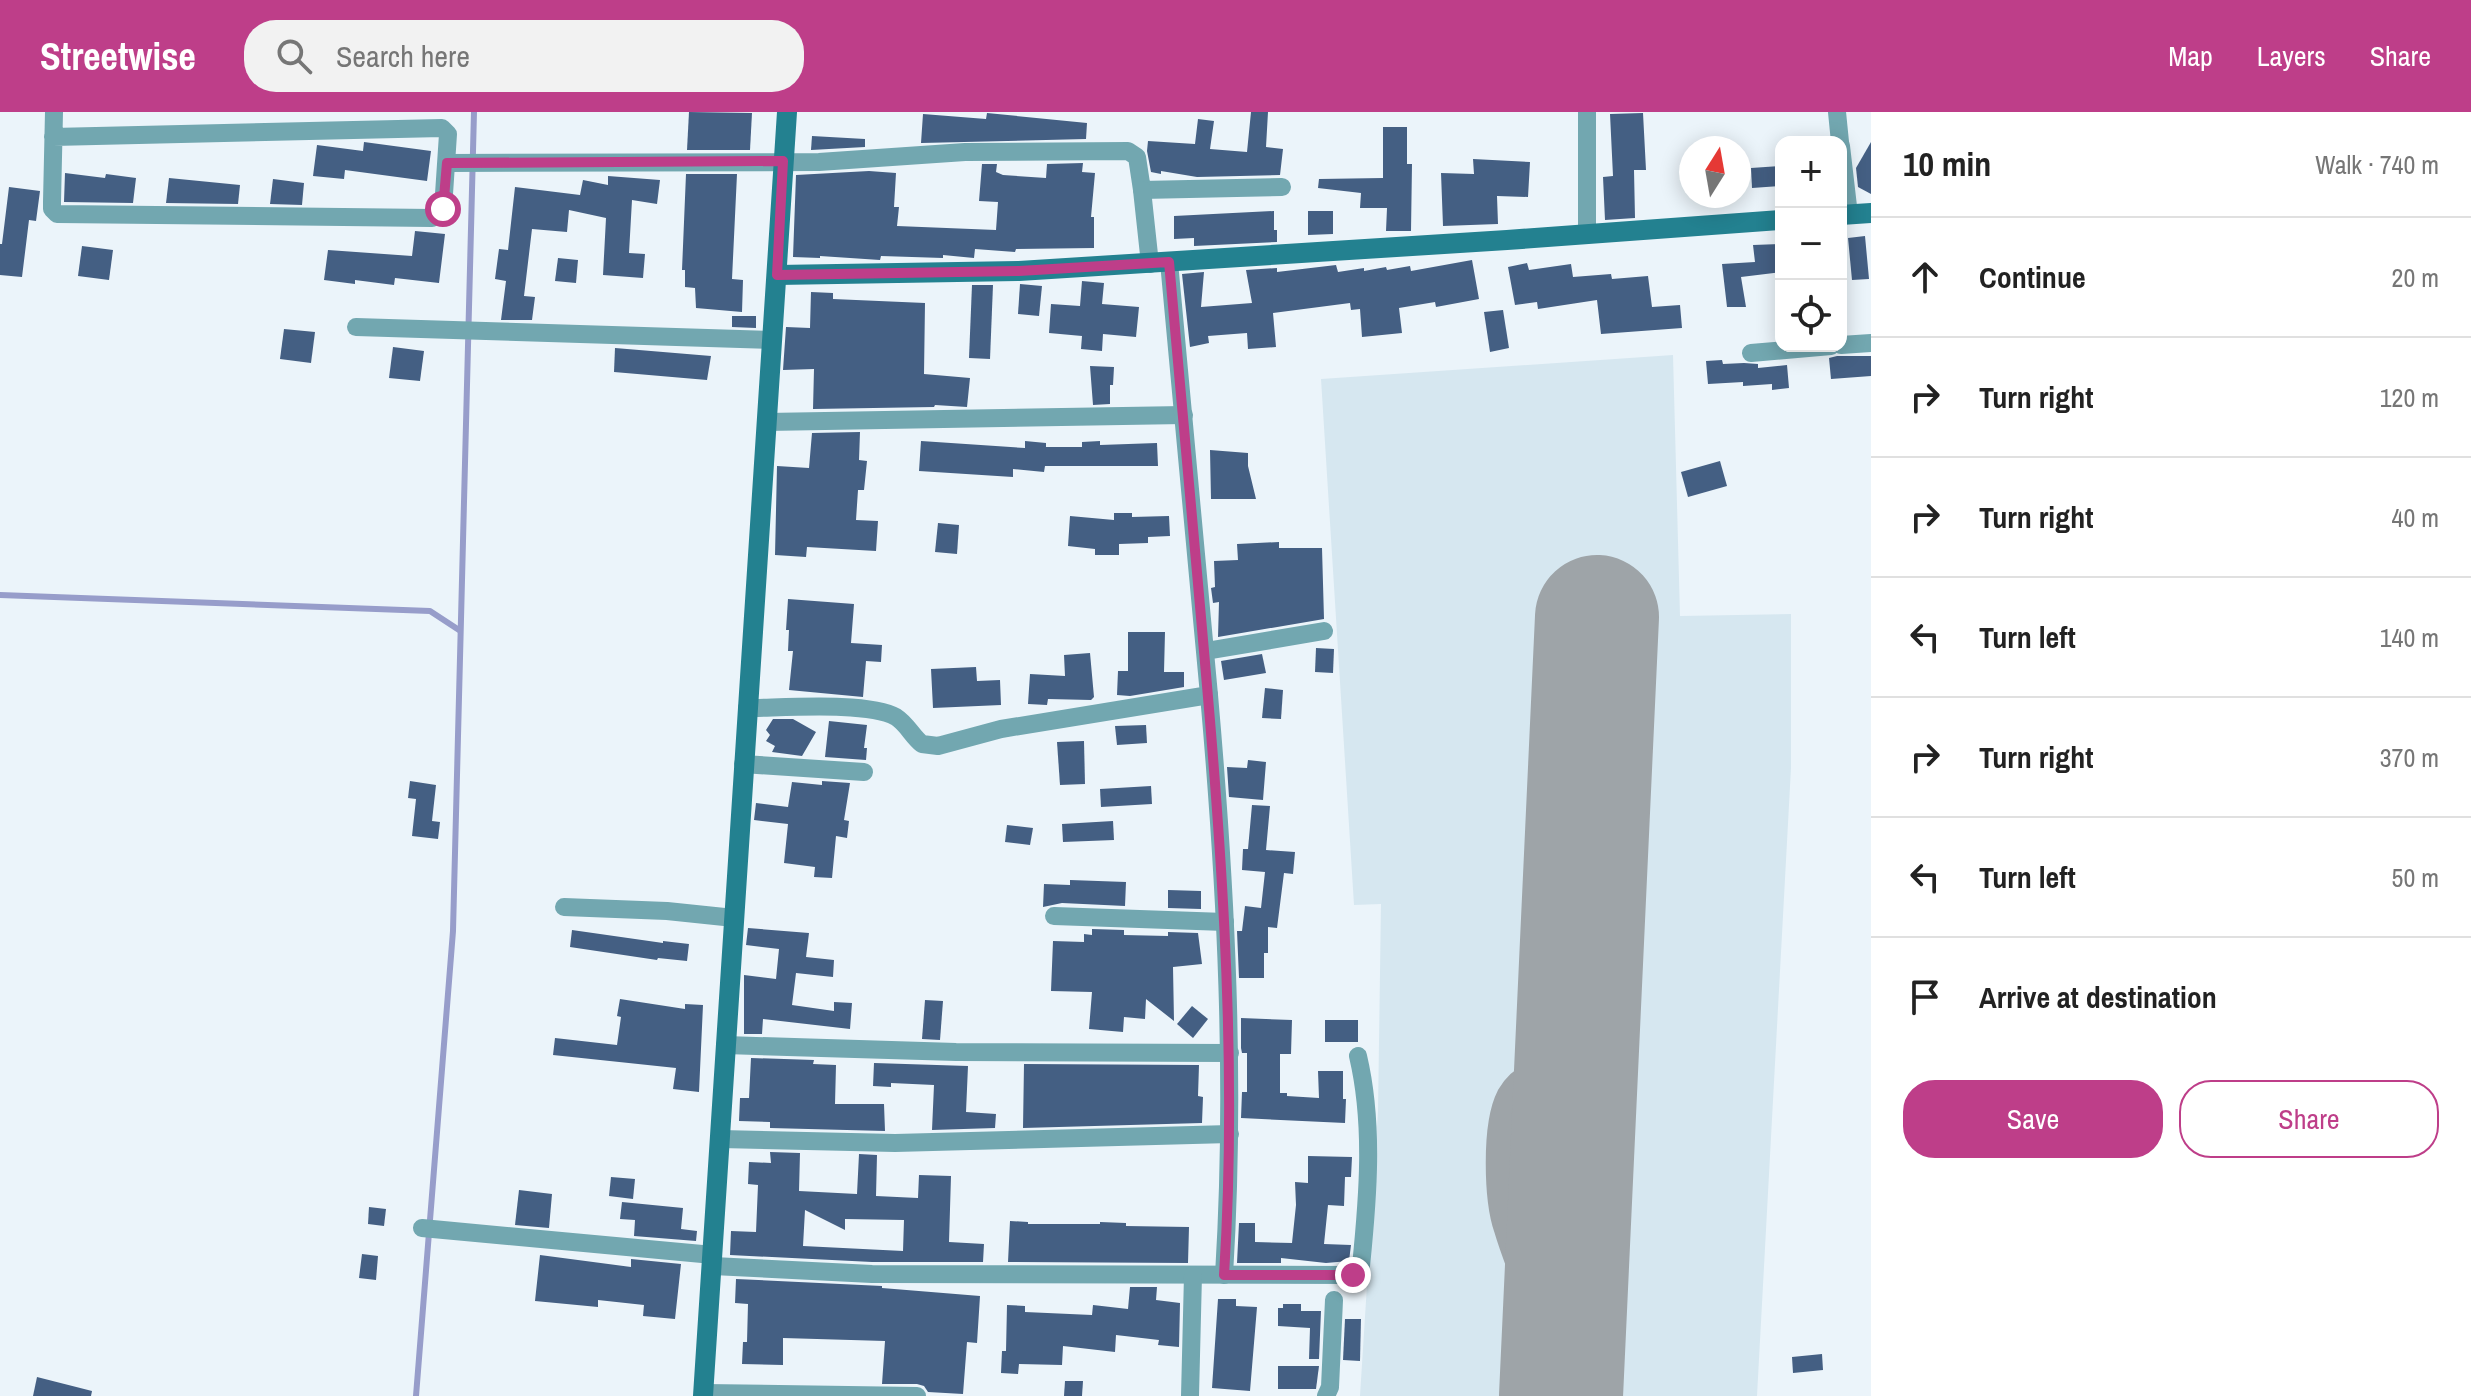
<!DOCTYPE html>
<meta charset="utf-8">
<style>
:root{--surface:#fff;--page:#f2f2f2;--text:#222;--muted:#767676;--line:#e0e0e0;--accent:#be3e89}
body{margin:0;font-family:"Archivo Narrow",sans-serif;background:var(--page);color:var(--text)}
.controls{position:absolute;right:24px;top:24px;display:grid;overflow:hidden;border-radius:16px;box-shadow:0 4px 20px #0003}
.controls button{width:72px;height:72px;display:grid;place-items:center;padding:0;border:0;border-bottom:2px solid var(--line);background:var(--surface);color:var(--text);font:40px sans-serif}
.compass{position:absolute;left:1679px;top:24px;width:72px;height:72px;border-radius:50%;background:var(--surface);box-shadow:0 4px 20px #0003;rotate:11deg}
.stop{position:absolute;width:24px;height:24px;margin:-18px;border:6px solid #be3e89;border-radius:50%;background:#fff}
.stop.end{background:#be3e89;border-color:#fff;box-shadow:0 2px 8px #0008}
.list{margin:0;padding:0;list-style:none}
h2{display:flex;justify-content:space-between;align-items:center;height:104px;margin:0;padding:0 32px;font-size:34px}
h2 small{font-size:26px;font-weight:400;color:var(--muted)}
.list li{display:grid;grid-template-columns:52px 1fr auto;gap:24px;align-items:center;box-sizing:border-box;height:120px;padding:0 32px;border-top:2px solid var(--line)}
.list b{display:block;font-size:30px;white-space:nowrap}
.list em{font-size:26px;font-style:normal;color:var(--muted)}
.actions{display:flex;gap:16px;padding:24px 32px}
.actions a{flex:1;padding:18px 0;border:2px solid var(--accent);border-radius:32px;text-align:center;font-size:28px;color:var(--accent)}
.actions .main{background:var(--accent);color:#fff}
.icon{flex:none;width:44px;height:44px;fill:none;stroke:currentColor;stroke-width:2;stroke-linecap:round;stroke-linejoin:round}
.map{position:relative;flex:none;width:1871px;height:1284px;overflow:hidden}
header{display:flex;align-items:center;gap:48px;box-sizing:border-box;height:112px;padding:0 40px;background:var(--accent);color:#fff}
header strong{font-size:38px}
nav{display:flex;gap:44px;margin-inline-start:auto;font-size:28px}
.search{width:560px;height:72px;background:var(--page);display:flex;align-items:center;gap:20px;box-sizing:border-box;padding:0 28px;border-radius:32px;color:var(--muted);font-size:30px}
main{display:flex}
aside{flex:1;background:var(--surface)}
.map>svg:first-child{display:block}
.built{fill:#d6e7f0}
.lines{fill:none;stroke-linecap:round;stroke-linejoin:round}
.stream{stroke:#979dca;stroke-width:6}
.taxiway{stroke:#9ea4a8;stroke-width:50}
.runway{stroke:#9ea4a8;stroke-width:124}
.building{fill:#445f83;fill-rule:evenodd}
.street{stroke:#72a7b0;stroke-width:18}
.secondary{stroke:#238190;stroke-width:20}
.route{stroke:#be3e89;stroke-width:10}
</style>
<header>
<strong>Streetwise</strong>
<div class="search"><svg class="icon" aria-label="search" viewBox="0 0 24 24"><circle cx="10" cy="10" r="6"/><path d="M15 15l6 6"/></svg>Search here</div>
<nav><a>Map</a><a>Layers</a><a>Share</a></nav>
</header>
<main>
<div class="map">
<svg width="1871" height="1284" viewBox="0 0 1871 1284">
<rect width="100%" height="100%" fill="#ebf4fa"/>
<path class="built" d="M1673 243 1680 504 1791 502V656L1757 1284H1360L1378 999 1381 792 1354 793 1321 267Z"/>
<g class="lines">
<g class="stream">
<path d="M0 483 430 499 459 518"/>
<path d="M416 1284 453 819 474 0"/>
</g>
<path class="taxiway" d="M1564 1233C1549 1193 1530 1153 1518 1112 1509 1086 1507 1015 1520 990 1530 972 1549 968 1568 973L1575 983"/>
<path class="runway" d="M1561 1284 1597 505"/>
</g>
<g class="building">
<path d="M689 0 752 1 750 38H687Z"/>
<path d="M1251 0H1268L1266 35 1283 37 1280 63 1197 65 1161 59V62L1151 60 1147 39 1148 29 1195 32 1198 7 1214 9 1210 37 1247 40Z"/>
<path d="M987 1 1087 11 1086 27 921 31 923 2 986 7Z"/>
<path d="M1643 1 1646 58H1634L1635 106 1605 108 1603 65 1613 64 1610 2Z"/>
<path d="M1383 15H1407V52H1412L1411 119H1386L1387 96H1360L1361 81 1318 76 1319 67 1383 66Z"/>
<path d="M812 24 865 27V35L811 38Z"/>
<path d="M364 30 431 39 427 69 345 58 344 67 313 64 317 33 363 39Z"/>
<path d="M1871 30V82L1858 75 1856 56Z"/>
<path d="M1473 47 1530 50 1528 85 1497 84 1498 112 1443 114 1441 61 1474 62Z"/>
<path d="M1083 51 1082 60 1095 61 1091 105H1094V136L1016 137 1015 140 975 137 974 146 943 143V146L881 144 880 148 820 144V146L793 145 796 63 869 59 896 61 894 95H899L897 114 996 118 998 90 979 89 982 52H997L996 60 1003 63 1046 66 1047 52Z"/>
<path d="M1781 54V74L1752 76 1751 56Z"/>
<path d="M65 61 105 66 106 62 136 66 133 91 64 90Z"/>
<path d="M686 62H737L732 167 743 168 742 200 696 196 695 176 685 175V158H682Z"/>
<path d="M608 64 660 68 657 92 632 88 629 141 645 142 643 166 603 163 606 106 569 98 567 120 532 117 524 184 535 185 532 208H501L506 169 495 167 499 137 508 138 515 75 580 83 583 68 608 73Z"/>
<path d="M169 66 240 73 238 92 166 91Z"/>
<path d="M273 67 304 71 302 93 270 92Z"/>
<path d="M9 75 40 79 36 109 29 108 22 165 0 163V132H2Z"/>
<path d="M1274 99V118H1277V130L1194 134V126L1174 127V104Z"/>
<path d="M1308 99H1333V122L1308 123Z"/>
<path d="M415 119 445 122 439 171 395 166 394 173 355 168V172L324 168 328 138 412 144Z"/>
<path d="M1865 124 1869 167 1852 168 1848 126Z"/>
<path d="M1781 132V160L1741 165 1746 195H1727L1722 152 1755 150 1753 133Z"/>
<path d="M82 134 113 138 109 168 78 164Z"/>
<path d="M558 146 578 148 576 171 555 169Z"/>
<path d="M1472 148 1479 187 1436 195 1435 190 1399 196 1402 221 1362 225 1360 197 1351 198 1350 191 1273 201 1276 235 1248 237 1247 221 1208 224 1209 231 1190 235 1182 162 1204 160 1201 195 1252 191 1246 158 1277 156V160L1336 153 1338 160 1364 156V159L1386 155 1387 158 1410 154 1411 159Z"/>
<path d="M1527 151 1529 158 1571 152 1573 165 1611 162 1612 167 1648 164 1652 195 1680 193 1682 216 1601 222 1597 188 1538 197 1537 190 1515 193 1508 155Z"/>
<path d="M1082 169 1104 171 1102 192 1139 195 1136 225 1103 222 1102 239 1081 237 1082 224 1049 221 1051 192 1080 194Z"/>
<path d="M1020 172 1042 174 1039 204 1018 202Z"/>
<path d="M972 173H993L990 247 969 246Z"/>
<path d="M811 180 833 181V187L925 191 924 262 970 266 967 295 935 293 934 295 813 297 814 257 783 258 786 215 810 216Z"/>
<path d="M1503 198 1509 236 1490 240 1484 200Z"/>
<path d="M732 204H756V216L732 215Z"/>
<path d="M284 217 315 220 311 251 280 247Z"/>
<path d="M393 235 424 239 420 269 389 266Z"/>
<path d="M615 236 711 244 707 268 614 260Z"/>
<path d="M1837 244H1871V264L1831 267 1829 246Z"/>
<path d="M1722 248 1723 252 1744 251 1758 252V256L1787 253 1789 276 1772 278V272L1743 274V270L1708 272 1706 249Z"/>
<path d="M1090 254 1114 255 1113 273H1110V292L1093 293Z"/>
<path d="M860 320 859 348 867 349 864 378H858L856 408 878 409 876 439 807 435 806 445 775 443 777 354 809 356 812 321Z"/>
<path d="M921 329 1025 336V329L1046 331V335H1082V330L1100 329V333L1157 331 1158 354H1045L1044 360 1013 357V365L919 359Z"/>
<path d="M1210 338 1248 341V354L1256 387H1211Z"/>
<path d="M1720 349 1727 374 1688 385 1681 360Z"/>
<path d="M1114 401H1132V405L1169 404 1170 424 1148 425V431L1119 432V443H1095V437L1068 434 1070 404 1114 408Z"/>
<path d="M938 411 959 413 957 442 935 440Z"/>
<path d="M1279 430V436H1322L1324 507 1218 525 1219 490 1213 491 1211 476 1215 475 1214 449 1238 448 1237 432Z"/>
<path d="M788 487 854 492 851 531 882 533 881 550 866 549 863 585 789 578 793 539H788L789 518H786Z"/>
<path d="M1128 520H1165L1164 560H1184V575L1130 584 1117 583 1118 559H1128Z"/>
<path d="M1316 536 1334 537 1333 561 1315 560Z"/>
<path d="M1090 541 1094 585 1091 588 1048 587 1047 593 1028 592 1030 562 1065 564 1064 543Z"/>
<path d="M1262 542 1266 561 1224 568 1221 549Z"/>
<path d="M976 555 977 569 1000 568 1001 593 933 596 931 557Z"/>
<path d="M1265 576 1283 578 1281 607 1262 606Z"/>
<path d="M773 607H793L816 620 802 644 772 640 775 634 766 629 770 623 766 618Z"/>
<path d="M829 609 867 613 864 636H867L866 648 825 645Z"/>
<path d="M1146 613 1147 631 1117 633 1115 614Z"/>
<path d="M1084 629 1085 672 1060 673 1057 630Z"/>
<path d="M1248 648 1266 650 1263 688 1229 685 1227 655 1247 656Z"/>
<path d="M410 669 436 673 432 709 440 710 438 727 412 724 416 687 408 686Z"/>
<path d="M822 669 850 671 844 708 849 709 847 726 836 724 832 766 814 765 815 755 784 751 788 712 754 708 756 691 788 695 792 670 822 673Z"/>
<path d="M1151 674 1152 692 1101 695 1100 677Z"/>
<path d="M1252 693 1270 694 1266 738 1295 740 1293 762 1284 761 1277 816 1268 815V841H1264V866H1239L1237 819H1242L1245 794 1261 796 1265 760 1242 758 1243 737H1248Z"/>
<path d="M1113 709 1114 728 1063 730 1062 712Z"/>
<path d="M1007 713 1033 716 1030 733 1005 730Z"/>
<path d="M1070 768 1126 770 1125 794 1062 791 1043 795 1044 772 1070 773Z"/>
<path d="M1168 778 1201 779V797L1168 796Z"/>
<path d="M748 816 809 821 806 845 834 848 833 865 796 861 792 893 834 899V890L852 891 850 917 763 907 762 922H744V863L776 867 779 837 746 833Z"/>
<path d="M1092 817 1124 818V823L1168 824V820L1198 821 1202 852 1173 855 1174 909 1146 887 1145 907 1124 905 1123 920 1089 917 1092 880 1051 879 1053 829 1084 830V822L1092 823Z"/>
<path d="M572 818 663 831V829L689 832 687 849 658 846 657 848 570 835Z"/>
<path d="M620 887 685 897V892L703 893 699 980 673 977 676 956 553 943 555 926 617 933 621 905 617 904Z"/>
<path d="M925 888 943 889 940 928 922 927Z"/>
<path d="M1192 894 1208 907 1193 926 1177 912Z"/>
<path d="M1241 906 1292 908 1291 942H1280V981H1287V984L1319 986 1318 959H1343V987H1346L1345 1011 1241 1006 1242 980H1247V941H1242L1241 936Z"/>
<rect x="1325" y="908" width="33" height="22"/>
<path d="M751 946 814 948 813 952 836 953 835 992H884L885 1019 770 1016V1010L739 1009 740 986H749Z"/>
<path d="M874 951 968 954 966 1000 996 1002 995 1016 932 1018 934 973 891 971V975L873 974Z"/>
<path d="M1024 952 1199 953 1198 984 1203 985 1202 1011 1023 1016Z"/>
<path d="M770 1040 800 1041 799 1079 857 1082 859 1042 877 1043 876 1084 918 1086 919 1063 951 1064 949 1130 984 1132 983 1150H872L730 1143 731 1119 756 1120 758 1073 748 1072 749 1050 771 1051ZM805 1098 845 1118V1107L904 1108 903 1139 803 1134Z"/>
<path d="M1308 1044 1352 1045 1351 1065H1345L1344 1094 1328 1093 1324 1132 1351 1133 1349 1149 1326 1151 1281 1146V1151H1237L1239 1111H1255V1130L1292 1131 1296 1093 1295 1070 1308 1071Z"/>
<path d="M611 1065 635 1067 633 1087 609 1084Z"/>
<path d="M519 1078 552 1082 549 1116 515 1113Z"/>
<path d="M622 1090 683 1096 681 1117 697 1119 696 1129 634 1124 635 1108 620 1107Z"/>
<path d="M369 1095 386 1097 384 1114 368 1112Z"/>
<path d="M1010 1109 1028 1110V1112H1100V1110L1126 1111V1114L1189 1115 1188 1151 1008 1150Z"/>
<path d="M362 1142 378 1144 376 1168 359 1166Z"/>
<path d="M540 1143 631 1155V1147L681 1152 675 1207 643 1204 644 1193 598 1188V1195L535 1189Z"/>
<path d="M736 1167 882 1174V1176L980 1184 977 1231 967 1230 963 1282 928 1280 924 1274 917 1272H882L885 1229 783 1226V1253L742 1252 743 1230H747L748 1192 735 1191Z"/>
<path d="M1130 1175H1157L1156 1188 1180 1191 1179 1235 1158 1233 1159 1228 1116 1223 1115 1240 1063 1234 1062 1253 1019 1252 1018 1262 1001 1261 1002 1239H1006L1007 1193 1025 1194V1200L1092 1203 1093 1193 1128 1197Z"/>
<path d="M1218 1187H1236V1194L1257 1195 1250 1279 1212 1276Z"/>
<path d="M1283 1192H1301V1199H1321L1319 1247H1309L1310 1216 1278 1214V1196H1283Z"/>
<path d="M1345 1207H1361L1360 1249 1343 1248Z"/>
<path d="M1822 1242 1823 1258 1793 1261 1792 1245Z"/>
<path d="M1278 1254H1319L1316 1277H1278Z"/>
<path d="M37 1265 92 1279 91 1284H33Z"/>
<path d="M1065 1269H1083L1082 1284H1064Z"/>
</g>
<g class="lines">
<g class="street">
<path d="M1587 0V122"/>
<path d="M1837 0 1840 30"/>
<path d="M53 25 442 16 448 22 443 97 432 106 57 102 52 97V90L54 0"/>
<path d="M1841 34 1849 103"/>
<path d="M447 51 819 50 965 40 1128 39 1137 45 1142 78 1282 75"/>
<path d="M1142 78 1150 152"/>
<path d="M356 215 772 228"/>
<path d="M1841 233 1871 231"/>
<path d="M1751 241 1831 234"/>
<path d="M766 310 1184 303"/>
<path d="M1206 539 1324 519"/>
<path d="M1209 583C1226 776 1236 970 1224 1163"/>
<path d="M747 596C780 596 869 589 896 605 907 612 912 624 922 632L938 634 1001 617 1209 583 1169 150"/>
<path d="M743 652 864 660"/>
<path d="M564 795 667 799 734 806"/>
<path d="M1054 804 1225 810"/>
<path d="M725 933 956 940 1230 941"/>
<path d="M720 1027 895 1031 1230 1022"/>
<path d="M422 1116 713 1143"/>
<path d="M713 1154 872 1162 1353 1163 1361 1154C1368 1085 1374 1012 1358 944"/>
<path d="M704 1281 917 1284"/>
<path d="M1190 1284 1193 1163"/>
<path d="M1326 1284 1330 1275 1334 1188"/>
</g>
<g class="secondary">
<path d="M1841 103 1871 101"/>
<path d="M777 163 1019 159 1507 128 1781 108"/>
<path d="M703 1284 787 0"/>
</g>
</g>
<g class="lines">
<path class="route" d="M443 97 447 51 783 49 777 163 1019 159 1169 150C1178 243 1186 335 1194 427 1216 673 1240 917 1224 1163H1353"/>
</g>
</svg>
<div class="controls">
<button>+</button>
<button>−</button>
<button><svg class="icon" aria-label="locate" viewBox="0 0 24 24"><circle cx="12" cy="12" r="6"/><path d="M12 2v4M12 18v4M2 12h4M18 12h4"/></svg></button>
</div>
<svg class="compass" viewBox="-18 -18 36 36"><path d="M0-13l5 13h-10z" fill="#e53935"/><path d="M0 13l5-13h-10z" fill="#767676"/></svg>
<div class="stop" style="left:443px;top:97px"></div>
<div class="stop end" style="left:1353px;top:1163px"></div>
</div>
<aside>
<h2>10 min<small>Walk · 740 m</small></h2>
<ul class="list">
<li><svg class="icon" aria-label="ahead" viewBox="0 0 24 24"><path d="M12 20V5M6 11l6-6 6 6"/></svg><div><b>Continue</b></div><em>20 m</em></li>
<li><svg class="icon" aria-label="right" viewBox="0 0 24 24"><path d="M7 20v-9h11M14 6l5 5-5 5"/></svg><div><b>Turn right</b></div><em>120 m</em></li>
<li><svg class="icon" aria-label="right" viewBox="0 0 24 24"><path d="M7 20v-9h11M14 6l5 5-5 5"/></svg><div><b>Turn right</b></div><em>40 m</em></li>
<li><svg class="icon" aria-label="left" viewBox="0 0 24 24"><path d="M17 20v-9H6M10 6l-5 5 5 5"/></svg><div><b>Turn left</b></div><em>140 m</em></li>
<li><svg class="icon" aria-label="right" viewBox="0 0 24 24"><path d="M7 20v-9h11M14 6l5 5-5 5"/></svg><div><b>Turn right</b></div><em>370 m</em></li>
<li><svg class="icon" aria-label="left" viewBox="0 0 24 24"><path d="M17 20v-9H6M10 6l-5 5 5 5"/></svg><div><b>Turn left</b></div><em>50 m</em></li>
<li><svg class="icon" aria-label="arrive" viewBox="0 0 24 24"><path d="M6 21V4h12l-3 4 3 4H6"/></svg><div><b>Arrive at destination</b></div></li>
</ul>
<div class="actions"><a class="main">Save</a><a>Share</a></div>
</aside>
</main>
